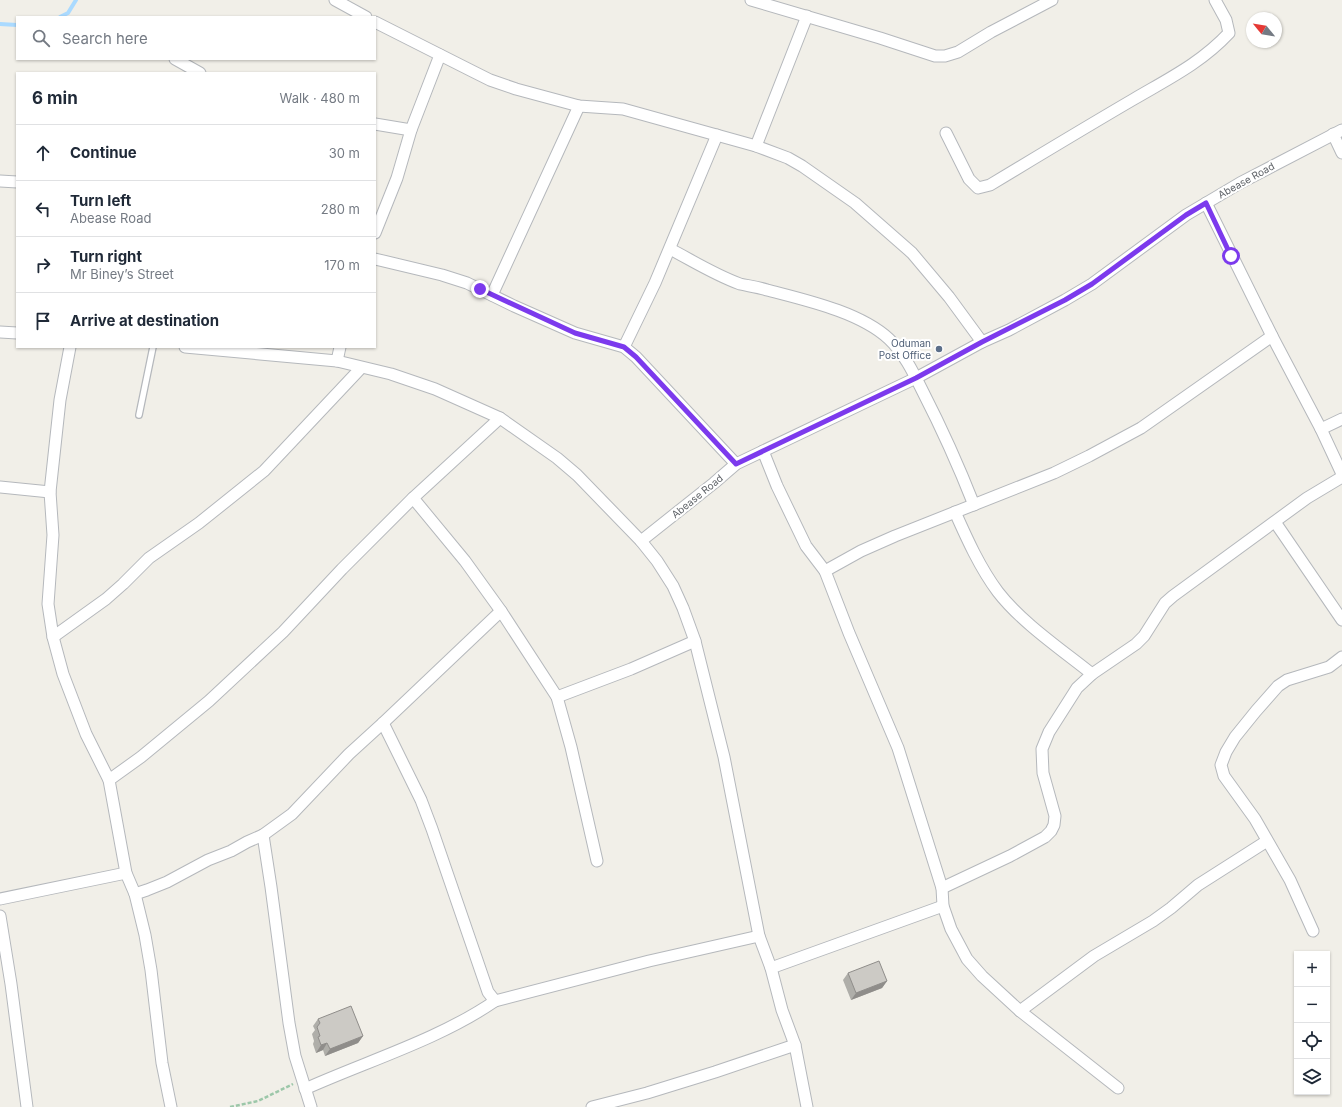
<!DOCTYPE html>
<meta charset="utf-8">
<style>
:root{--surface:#fff;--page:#f6f6f7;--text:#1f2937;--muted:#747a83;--line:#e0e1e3}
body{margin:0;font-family:Inter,sans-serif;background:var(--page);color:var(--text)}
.controls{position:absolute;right:12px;bottom:12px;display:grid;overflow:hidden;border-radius:0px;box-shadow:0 1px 3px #0004}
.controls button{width:36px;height:36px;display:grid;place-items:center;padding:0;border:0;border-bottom:1px solid var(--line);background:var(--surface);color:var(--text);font:20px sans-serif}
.compass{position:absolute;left:1246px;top:12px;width:36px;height:36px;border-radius:50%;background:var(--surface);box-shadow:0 1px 3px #0004;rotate:300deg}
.stop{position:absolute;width:12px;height:12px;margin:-9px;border:3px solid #7c3aed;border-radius:50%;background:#fff}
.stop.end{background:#7c3aed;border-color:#fff;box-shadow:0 1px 4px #0008}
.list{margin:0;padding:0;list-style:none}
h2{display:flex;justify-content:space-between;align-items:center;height:52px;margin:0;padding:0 16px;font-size:17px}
h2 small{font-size:13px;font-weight:400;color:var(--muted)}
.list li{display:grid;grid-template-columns:26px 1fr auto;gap:12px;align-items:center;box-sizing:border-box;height:56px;padding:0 16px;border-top:1px solid var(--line)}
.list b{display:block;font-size:15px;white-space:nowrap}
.list p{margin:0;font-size:13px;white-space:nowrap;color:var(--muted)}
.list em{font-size:13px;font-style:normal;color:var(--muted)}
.icon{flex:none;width:22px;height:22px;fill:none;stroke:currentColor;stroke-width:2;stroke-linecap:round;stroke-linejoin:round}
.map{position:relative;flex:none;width:1342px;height:1107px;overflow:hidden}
.search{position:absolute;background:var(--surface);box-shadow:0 1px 3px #0004;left:16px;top:16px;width:360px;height:44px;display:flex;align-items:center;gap:10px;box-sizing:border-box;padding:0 14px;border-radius:0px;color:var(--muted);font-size:15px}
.panel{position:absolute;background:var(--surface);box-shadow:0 1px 3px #0004;left:16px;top:72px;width:360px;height:276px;border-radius:0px}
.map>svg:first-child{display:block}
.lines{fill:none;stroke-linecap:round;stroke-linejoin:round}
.stream{stroke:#aadaff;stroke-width:4}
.lane-casing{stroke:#b5b8bc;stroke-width:8}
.street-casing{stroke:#b5b8bc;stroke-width:13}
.path{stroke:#9cc7a9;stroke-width:2.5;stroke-dasharray:4 2;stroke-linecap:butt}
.lane{stroke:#fff;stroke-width:5.5}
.street{stroke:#fff;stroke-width:11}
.wall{fill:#afaea9}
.shaded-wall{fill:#8f8d8a}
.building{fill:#cccac5;stroke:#8f8d8a}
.route{stroke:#7c3aed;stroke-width:5}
.service-dot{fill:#5c6f8a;stroke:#fff;stroke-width:1.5}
.labels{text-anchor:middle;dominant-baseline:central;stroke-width:4;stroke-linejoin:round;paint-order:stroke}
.street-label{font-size:10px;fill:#5f6368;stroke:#fff}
.service-label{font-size:10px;fill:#4e5e75;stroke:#fff;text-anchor:end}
</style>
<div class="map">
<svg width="1342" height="1107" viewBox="0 0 1342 1107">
<rect width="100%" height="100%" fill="#f1efe8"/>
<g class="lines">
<g class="stream">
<path d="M60 17 68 13 76 0"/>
<path d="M0 24 17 25"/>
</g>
<defs>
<path id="lane" d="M139 415 153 347"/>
<g id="street">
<path d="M335 0 366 17"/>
<path d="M751 0 880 38 935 56H945L958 52 991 32 1052 0"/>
<path d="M375 22 472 71 490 80 516 89 579 106 623 109 756 146 788 158 802 166 855 203 912 253 949 297 982 342"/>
<path d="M175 59 200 73"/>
<path d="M375 124 411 130"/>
<path d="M946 133 969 179 978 188 990 185C1038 156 1086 127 1134 99 1168 79 1201 63 1229 33L1226 20 1215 0"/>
<path d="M1333 134 1342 153"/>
<path d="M756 146 807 16"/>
<path d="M0 181 17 182"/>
<path d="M1206 203 1272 336 1321 429 1342 474"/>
<path d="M375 233 397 178 411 130 440 55"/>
<path d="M670 249C693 261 715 275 740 284 749 286 758 287 767 290 805 300 860 312 889 339 904 353 914 374 923 392 942 429 959 467 974 505"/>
<path d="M375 259 442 275 467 283 514 306 575 333 624 347 636 357 736 464"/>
<path d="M492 295 579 106"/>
<path d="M0 332 17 333"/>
<path d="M70 347 60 400 50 492 53 535 48 604 53 637 63 674 86 734 109 780 126 873 135 894 145 935 151 970 162 1063 171 1107"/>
<path d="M185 347 337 361 391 374 435 389 500 418 557 458 577 475 641 541 657 561 673 586 683 608 695 641 724 757 759 936 771 968 782 1010 795 1045 807 1107"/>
<path d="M624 347 655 283 717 135"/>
<path d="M337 361 340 347"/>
<path d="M1321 429 1342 419"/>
<path d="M763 451 777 486 806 546 825 571 849 633 898 748 942 888 943 906 951 929 967 959 982 976 1020 1011 1118 1088"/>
<path d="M0 487 50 492"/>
<path d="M413 498 465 561 501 611 557 697 571 747 597 861"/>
<path d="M955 512C967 539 980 568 998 592 1021 622 1062 650 1092 674"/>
<path d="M1275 522 1342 620"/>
<path d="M641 541 714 483 736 464 916 378 982 342 1009 330 1065 300 1092 284 1186 215 1240 183 1342 130"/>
<path d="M825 571 861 551 895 536 1054 473 1089 456 1141 428 1272 336"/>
<path d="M53 637 106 599 123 584 149 558 199 523 264 471 361 368"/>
<path d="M557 697 631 669 695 641"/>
<path d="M109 780 141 757 209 701 283 632 342 569 413 498 500 418"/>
<path d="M263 835 271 887 289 1023 295 1056 311 1107"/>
<path d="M942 888 1010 856 1045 837 1051 831 1054 825 1055 816 1043 773 1042 749 1049 732 1077 688 1092 674 1136 644 1144 636 1165 603 1173 596 1307 498 1342 477"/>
<path d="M135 894 147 890 167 882 208 860 231 851 247 842 263 835 292 814 349 754 383 723 501 611"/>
<path d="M0 899 126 873"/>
<path d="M0 916 11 984 27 1107"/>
<path d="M1313 931 1290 880 1255 819 1224 776 1221 765 1226 752 1235 737 1256 711 1278 686 1287 680 1329 667 1342 657"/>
<path d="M771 968 943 906"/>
<path d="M495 1001 649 961 759 936"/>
<path d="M1020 1011 1094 956 1153 921 1171 908 1198 885 1267 841"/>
<path d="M305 1089C367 1061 438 1040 495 1001L488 992 432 829 421 800 383 723"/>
<path d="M592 1107 647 1093 715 1072 795 1045"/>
</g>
</defs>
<use href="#lane" class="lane-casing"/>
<use href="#street" class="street-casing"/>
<path class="path" d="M230 1107 258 1101 293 1084"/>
<use href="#lane" class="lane"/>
<use href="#street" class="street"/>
</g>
<g class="wall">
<path d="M848 973 887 981 882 988 851 1000 843 980Z"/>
<path d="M318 1019 363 1036 358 1043 325 1056 323 1050 316 1053 313 1044 314 1041 312 1034 315 1030 313 1026Z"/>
</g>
<g class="shaded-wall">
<path d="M887 981 882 988 851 1000 856 993Z"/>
<path d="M363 1036 358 1043 325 1056 330 1049Z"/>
<path d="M327 1043 323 1050 316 1053 321 1045Z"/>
</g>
<g class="building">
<path d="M879 961 887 981 856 993 848 973Z"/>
<path d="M351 1006 363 1036 330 1049 327 1043 321 1045 318 1037 320 1036 317 1027 320 1023 318 1019Z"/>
</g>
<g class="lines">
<path class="route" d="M480 289 575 333 624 347 636 357 736 464 916 378 982 342 1065 300 1092 284 1186 215 1206 203 1231 256"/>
</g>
<circle class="service-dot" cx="939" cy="349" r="4"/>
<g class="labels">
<g class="street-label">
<text transform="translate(1246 180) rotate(-29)">Abease Road</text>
<text transform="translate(697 496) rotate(-39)">Abease Road</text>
</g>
<g class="service-label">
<text x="931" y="343">Oduman<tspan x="931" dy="12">Post Office</tspan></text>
</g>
</g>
</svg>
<div class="controls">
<button>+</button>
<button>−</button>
<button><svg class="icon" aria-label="locate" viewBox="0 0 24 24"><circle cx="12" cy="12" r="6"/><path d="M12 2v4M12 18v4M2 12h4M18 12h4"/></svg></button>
<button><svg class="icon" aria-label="layers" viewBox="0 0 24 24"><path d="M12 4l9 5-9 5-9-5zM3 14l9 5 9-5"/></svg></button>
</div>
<svg class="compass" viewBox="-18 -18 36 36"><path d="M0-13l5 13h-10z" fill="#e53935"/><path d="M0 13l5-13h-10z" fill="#747a83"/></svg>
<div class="stop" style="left:1231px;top:256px"></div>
<div class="stop end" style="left:480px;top:289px"></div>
<div class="search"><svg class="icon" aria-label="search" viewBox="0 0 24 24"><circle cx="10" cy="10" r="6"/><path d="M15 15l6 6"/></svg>Search here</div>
<section class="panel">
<h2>6 min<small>Walk · 480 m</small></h2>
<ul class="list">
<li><svg class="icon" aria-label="ahead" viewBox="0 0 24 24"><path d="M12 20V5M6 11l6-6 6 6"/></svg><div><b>Continue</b></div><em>30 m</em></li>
<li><svg class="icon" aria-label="left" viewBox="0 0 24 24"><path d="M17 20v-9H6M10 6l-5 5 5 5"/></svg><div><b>Turn left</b><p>Abease Road</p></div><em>280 m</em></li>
<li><svg class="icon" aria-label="right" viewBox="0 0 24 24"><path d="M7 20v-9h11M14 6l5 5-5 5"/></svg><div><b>Turn right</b><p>Mr Biney’s Street</p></div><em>170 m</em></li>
<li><svg class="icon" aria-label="arrive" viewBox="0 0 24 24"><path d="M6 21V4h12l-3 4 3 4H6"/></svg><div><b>Arrive at destination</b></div></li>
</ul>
</section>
</div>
